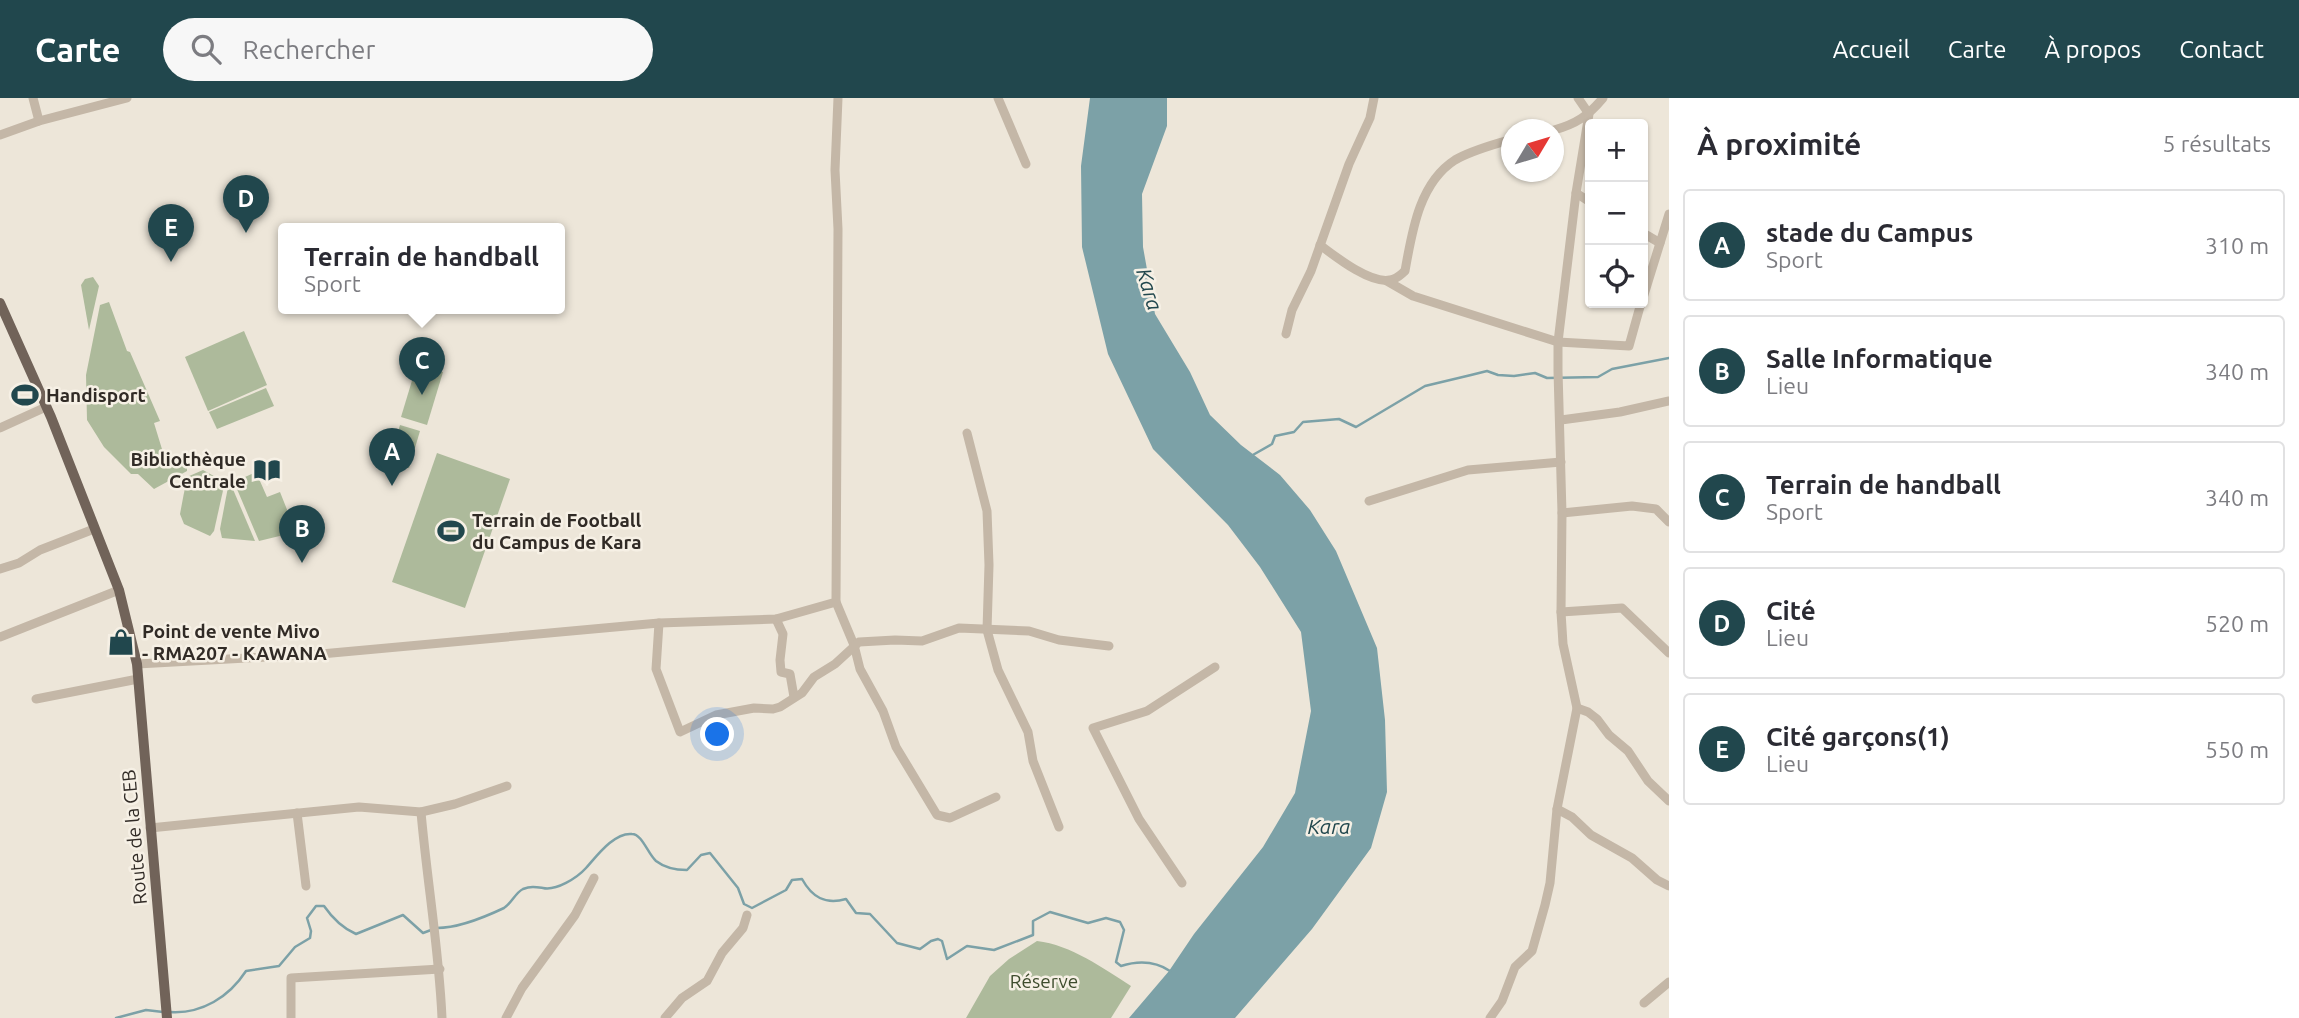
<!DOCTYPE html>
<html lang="fr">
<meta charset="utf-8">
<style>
:root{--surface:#fff;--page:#f7f7f7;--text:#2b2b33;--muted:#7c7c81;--line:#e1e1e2;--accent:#21474d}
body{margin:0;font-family:Ubuntu,sans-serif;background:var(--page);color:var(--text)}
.controls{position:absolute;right:21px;top:21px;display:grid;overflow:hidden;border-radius:7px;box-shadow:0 2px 5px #0004}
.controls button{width:63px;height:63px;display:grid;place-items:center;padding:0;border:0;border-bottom:2px solid var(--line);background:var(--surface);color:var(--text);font:35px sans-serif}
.compass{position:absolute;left:1501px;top:21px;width:63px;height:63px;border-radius:50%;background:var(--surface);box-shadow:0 2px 5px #0004;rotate:52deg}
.you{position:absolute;left:718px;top:637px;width:24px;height:24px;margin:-18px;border:5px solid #fff;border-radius:50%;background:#1a73e8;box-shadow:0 0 0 10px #1a73e833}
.badge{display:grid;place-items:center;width:46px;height:46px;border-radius:50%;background:var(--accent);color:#fff;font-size:23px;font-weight:700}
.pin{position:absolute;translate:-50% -58px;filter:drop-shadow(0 2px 4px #0008)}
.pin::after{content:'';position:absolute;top:37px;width:24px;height:21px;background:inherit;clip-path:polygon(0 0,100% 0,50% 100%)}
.popup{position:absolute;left:278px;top:125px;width:287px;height:91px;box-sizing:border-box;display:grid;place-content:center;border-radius:7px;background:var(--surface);filter:drop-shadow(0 2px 5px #0005);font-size:23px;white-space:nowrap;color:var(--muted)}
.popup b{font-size:26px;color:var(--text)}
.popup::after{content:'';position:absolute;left:50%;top:100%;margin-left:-14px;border:14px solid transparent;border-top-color:var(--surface)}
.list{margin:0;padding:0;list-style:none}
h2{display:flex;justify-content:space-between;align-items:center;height:91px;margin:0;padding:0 28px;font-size:30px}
h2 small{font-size:23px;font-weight:400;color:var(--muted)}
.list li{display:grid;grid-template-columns:46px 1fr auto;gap:21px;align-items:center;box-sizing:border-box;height:112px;margin:0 14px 14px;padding:0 14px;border:2px solid var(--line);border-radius:7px}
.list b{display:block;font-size:26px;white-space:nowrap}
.list p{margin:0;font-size:23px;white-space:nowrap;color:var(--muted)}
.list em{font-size:23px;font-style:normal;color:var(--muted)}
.icon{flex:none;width:38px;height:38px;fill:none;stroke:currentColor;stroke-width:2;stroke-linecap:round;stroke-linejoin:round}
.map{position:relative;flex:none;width:1669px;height:920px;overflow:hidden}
header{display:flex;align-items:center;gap:42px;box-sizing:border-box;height:98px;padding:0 35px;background:var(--accent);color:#fff}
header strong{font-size:33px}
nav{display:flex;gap:38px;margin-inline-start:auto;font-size:24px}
.search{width:490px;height:63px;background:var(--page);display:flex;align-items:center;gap:18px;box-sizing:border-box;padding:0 24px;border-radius:38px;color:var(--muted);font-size:26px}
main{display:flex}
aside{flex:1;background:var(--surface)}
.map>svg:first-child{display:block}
.green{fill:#adba9b}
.water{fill:#7ca1a7}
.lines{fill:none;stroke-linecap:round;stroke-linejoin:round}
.stream{stroke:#7ca1a7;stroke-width:2.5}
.minor{stroke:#c4b7a7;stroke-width:9}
.major{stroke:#716359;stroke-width:10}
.labels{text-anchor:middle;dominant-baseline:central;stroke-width:5;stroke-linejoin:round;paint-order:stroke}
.poi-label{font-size:19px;font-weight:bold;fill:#312b26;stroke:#f6f0e5;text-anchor:start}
.street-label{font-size:19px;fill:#312b26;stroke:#f6f0e5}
.park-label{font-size:19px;fill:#3e4c2d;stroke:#f6f0e5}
.water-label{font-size:21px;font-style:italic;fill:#21474d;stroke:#f6f0e5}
</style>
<header>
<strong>Carte</strong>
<div class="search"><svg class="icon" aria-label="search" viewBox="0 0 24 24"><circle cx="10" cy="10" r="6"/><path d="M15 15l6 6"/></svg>Rechercher</div>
<nav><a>Accueil</a><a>Carte</a><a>À propos</a><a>Contact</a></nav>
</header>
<main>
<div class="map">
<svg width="1669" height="920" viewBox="0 0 1669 920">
<rect width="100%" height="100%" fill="#ede6d9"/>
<g class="green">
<path d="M93 179 99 188 89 232 81 187 85 181Z"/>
<path d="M109 204 127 253 130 254 160 323 154 325 165 361 168 360 172 369 183 364 181 354 187 363V373L154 391 138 376H131L104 349 87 322 86 277 100 207Z"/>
<path d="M244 233 267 287 208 313 185 259Z"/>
<path d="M417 266 443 274 427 327 401 319Z"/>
<path d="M266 290 274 308 217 331 209 314Z"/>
<path d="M400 327 420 333 409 370 389 364Z"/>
<path d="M437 355 510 381 465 510 392 484Z"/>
<path d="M203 372 221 382 224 388 214 433 210 438 184 426 180 416 187 379Z"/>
<path d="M256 374 267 399 280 394 296 434 259 443 234 384Z"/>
<path d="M231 387 232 389 255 443 222 440 220 431 228 389Z"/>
<path d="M1037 843C1071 847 1103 870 1131 888L1111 920H966L990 878 1009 861Z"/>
</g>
<path class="water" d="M1090 0H1167V28L1142 96 1143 149 1155 216 1190 274 1210 317 1241 347 1280 377 1310 412 1336 453 1377 550 1385 622 1387 694 1371 750 1312 831 1235 920H1129L1169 873 1194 836 1263 749 1295 695 1311 613 1301 534 1260 469 1228 427 1153 351 1108 256 1082 149 1081 68Z"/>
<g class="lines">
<g class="stream">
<path d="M1251 358 1272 346 1275 338 1294 334 1303 324 1339 321 1356 329 1425 288 1471 277 1487 273 1498 277 1514 278 1535 275 1547 280 1598 279 1612 271 1669 260"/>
<path d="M437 830C458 830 485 819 504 810 512 805 515 795 523 791 531 788 536 789 543 790 556 793 577 780 586 770 596 759 614 734 632 736 642 736 648 756 656 763 665 770 676 772 687 772L701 757 710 755 738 790 744 806 752 810 786 792 792 782 802 781C812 799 825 807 846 801L856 815 870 816 897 845 920 851 931 843 938 841 942 843 947 861 967 848 994 852 1033 837V823L1050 814 1088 825 1106 820 1120 824 1124 832 1116 864 1121 868C1137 863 1155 863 1170 873"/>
<path d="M170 914C202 916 229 899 246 873L279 868 295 849 310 840 311 833 307 820 316 808H324C333 821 342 830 356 836L403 817 423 835 431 832"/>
<path d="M116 920 146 912 163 914"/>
</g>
<g class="minor">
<path d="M33 0 39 23"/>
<path d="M998 0 1026 66"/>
<path d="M1554 32C1576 26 1588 18 1603 0"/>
<path d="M0 37 39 23 127 0"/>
<path d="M1576 95 1590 104"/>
<path d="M1643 135 1660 145"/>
<path d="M1320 147C1336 159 1370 186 1390 182 1397 181 1400 177 1405 173 1412 134 1419 85 1455 62 1472 52 1493 47 1512 41"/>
<path d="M1387 183 1413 198 1558 244 1629 248 1641 205"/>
<path d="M1643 200 1669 116"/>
<path d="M1286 236 1292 212 1311 173 1349 66 1370 20 1374 0"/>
<path d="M1561 322 1620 314 1669 303"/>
<path d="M0 330 46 309"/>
<path d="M967 335 987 413 989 467 987 532 998 572 1028 634 1033 663 1059 729"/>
<path d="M1369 403 1468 372 1561 364"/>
<path d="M1562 415 1632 408 1656 411 1669 424"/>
<path d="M0 471 19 465 40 452 94 431"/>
<path d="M836 504 854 547 860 571 883 613 896 649 937 717 950 720 996 699"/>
<path d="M1561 514 1622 510 1669 555"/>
<path d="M776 521 783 536 780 562 781 574 790 576 794 599"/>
<path d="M659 525 656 571 680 634 716 617 754 610 773 611 780 609 802 595 814 579 835 566 859 544 895 542 922 543 959 530 1029 533 1059 542 1109 548"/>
<path d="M0 539 119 492"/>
<path d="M137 566 321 556 659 525 776 521 836 504 838 131 835 72 838 0"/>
<path d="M36 601 138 581"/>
<path d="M1577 610 1588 614 1597 621 1609 637 1628 653 1648 683 1669 703"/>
<path d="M1557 711 1572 719 1591 737 1632 760 1657 782 1669 788"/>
<path d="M421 714C427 783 439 851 442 920"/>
<path d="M297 715 306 788"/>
<path d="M150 730 359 709 421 714 455 706 507 688"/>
<path d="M1182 785 1139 721 1093 630 1147 613 1215 569"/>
<path d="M1644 905 1669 884"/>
<path d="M291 920V880L440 871"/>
<path d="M506 920 522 890 575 817 594 780"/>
<path d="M665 920 682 900 707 883 722 855 743 830 747 817"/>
<path d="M1490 920 1502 903 1515 869 1532 853 1545 807 1550 785 1557 711 1577 610 1563 546 1561 514 1562 415 1558 273V244L1576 95 1589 16 1578 0"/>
</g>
<path class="major" d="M0 205 51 319 119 492 137 566 167 920"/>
</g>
<defs>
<symbol id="stadium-bare" viewBox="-9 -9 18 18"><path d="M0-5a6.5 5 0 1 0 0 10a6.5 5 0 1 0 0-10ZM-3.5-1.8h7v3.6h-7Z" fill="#21474d" stroke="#f6f0e5" stroke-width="2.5" paint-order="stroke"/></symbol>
<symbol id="library-bare" viewBox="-9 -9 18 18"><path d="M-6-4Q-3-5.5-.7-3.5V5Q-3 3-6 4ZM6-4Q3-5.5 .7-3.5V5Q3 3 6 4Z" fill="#21474d" stroke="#f6f0e5" stroke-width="2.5" paint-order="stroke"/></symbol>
<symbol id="shop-bare" viewBox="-9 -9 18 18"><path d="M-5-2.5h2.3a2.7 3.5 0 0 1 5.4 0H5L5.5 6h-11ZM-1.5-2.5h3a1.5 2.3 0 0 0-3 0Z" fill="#21474d" stroke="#f6f0e5" stroke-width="2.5" paint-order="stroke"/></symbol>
</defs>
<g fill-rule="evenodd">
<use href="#stadium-bare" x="6" y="278" width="38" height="38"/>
<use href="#library-bare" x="248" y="353" width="38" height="38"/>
<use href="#stadium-bare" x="432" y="414" width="38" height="38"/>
<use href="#shop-bare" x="102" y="525" width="38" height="38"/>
</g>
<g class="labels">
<g class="poi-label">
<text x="46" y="297">Handisport</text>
<text x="246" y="361" text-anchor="end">Bibliothèque<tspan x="246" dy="22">Centrale</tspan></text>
<text x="472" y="422">Terrain de Football<tspan x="472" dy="22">du Campus de Kara</tspan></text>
<text x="142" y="533">Point de vente Mivo<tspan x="142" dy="22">- RMA207 - KAWANA</tspan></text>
</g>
<g class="street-label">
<text transform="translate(134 739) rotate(-95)">Route de la CEB</text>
</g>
<g class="park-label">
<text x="1044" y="883">Réserve</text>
</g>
<g class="water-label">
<text transform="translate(1150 191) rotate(73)">Kara</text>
<text x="1329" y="728">Kara</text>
</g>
</g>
</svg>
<div class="controls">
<button>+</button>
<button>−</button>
<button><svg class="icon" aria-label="locate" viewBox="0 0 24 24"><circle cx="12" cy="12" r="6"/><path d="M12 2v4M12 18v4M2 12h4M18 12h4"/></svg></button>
</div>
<svg class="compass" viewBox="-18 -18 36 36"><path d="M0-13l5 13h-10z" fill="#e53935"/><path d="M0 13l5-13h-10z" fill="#7c7c81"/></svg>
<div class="you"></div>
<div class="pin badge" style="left:392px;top:388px">A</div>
<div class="pin badge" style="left:302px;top:465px">B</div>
<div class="pin badge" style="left:422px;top:297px">C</div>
<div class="popup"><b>Terrain de handball</b>Sport</div>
<div class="pin badge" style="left:246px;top:135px">D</div>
<div class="pin badge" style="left:171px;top:164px">E</div>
</div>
<aside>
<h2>À proximité<small>5 résultats</small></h2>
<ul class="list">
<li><span class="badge">A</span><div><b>stade du Campus</b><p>Sport</p></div><em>310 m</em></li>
<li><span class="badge">B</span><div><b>Salle Informatique</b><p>Lieu</p></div><em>340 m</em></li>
<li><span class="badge">C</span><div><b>Terrain de handball</b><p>Sport</p></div><em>340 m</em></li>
<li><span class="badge">D</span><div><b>Cité</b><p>Lieu</p></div><em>520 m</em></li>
<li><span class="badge">E</span><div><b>Cité garçons(1)</b><p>Lieu</p></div><em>550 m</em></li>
</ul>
</aside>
</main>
